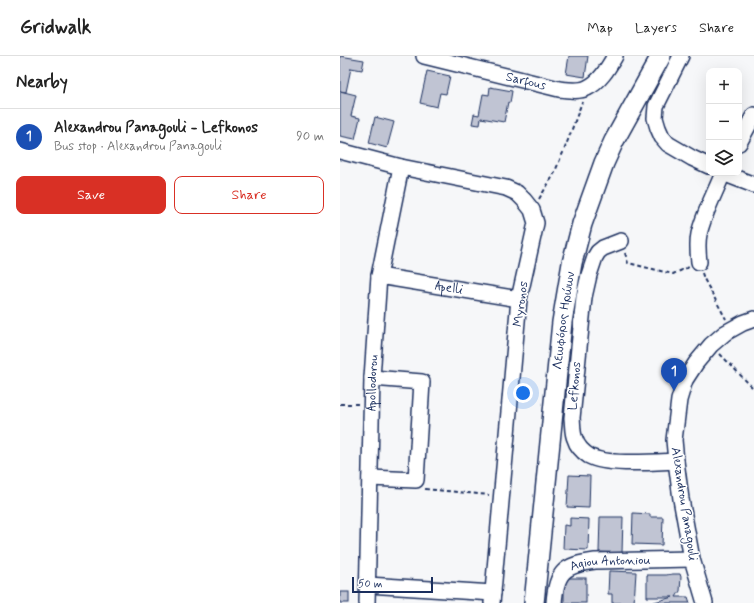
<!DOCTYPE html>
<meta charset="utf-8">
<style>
:root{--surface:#fff;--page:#f6f6f6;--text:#222;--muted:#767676;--line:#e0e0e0;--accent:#d93025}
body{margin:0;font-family:Mynerve,sans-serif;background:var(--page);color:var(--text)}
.controls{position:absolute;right:12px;top:12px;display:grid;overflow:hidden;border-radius:8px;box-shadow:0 4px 16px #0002}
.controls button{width:36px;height:36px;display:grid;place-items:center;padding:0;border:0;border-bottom:1px solid var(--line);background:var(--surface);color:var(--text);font:20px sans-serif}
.scale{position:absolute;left:12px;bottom:10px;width:81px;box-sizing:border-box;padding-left:4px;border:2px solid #1b2f5e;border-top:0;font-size:11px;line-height:14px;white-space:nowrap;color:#1b2f5e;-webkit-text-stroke:3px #fff;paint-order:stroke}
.you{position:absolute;left:183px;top:337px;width:14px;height:14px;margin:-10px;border:3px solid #fff;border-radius:50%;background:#1a73e8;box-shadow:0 0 0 6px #1a73e833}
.badge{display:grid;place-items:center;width:26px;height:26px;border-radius:50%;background:var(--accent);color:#fff;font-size:13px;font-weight:700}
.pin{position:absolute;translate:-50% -33px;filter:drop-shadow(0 1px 2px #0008)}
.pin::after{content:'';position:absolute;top:21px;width:14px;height:12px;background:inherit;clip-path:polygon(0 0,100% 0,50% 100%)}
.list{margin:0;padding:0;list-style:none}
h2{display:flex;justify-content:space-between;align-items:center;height:52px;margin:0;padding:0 16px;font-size:17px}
h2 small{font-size:13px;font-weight:400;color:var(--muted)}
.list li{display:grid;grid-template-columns:26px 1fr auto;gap:12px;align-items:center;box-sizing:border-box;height:56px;padding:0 16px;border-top:1px solid var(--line)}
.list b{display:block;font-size:15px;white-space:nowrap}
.list p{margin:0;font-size:13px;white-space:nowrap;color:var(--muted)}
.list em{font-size:13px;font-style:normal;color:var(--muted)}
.actions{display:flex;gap:8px;padding:12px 16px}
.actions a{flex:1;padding:9px 0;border:1px solid var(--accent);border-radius:8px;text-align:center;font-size:14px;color:var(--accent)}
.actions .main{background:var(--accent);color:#fff}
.icon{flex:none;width:22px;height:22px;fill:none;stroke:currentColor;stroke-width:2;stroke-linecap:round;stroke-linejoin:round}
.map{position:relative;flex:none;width:414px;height:547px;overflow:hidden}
header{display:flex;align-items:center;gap:24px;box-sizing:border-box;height:56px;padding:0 20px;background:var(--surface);border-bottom:1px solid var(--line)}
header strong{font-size:19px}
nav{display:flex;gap:22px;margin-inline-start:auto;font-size:14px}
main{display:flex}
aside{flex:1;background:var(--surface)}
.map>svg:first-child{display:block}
.building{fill:#c0c4d3;stroke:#1b2f5e}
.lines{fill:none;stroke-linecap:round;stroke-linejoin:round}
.minor-casing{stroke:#1b2f5e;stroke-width:18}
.major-casing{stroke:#1b2f5e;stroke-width:22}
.path{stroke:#1b2f5e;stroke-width:2;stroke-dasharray:4 3;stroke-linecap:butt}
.minor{stroke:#fff;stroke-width:15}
.major{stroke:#fff;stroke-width:19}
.labels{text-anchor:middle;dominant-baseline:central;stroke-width:3;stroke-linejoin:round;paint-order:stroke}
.street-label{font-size:13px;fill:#1b2f5e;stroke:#fff}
</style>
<header>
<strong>Gridwalk</strong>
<nav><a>Map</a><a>Layers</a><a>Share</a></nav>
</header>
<main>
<aside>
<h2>Nearby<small></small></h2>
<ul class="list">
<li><span class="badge" style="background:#1a4fb4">1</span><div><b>Alexandrou Panagouli - Lefkonos</b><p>Bus stop · Alexandrou Panagouli</p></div><em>90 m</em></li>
</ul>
<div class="actions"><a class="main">Save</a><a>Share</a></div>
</aside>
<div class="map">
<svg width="414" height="547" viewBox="0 0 414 547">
<rect width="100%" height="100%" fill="#f6f7f9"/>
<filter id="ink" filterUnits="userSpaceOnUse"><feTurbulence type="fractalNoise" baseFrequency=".025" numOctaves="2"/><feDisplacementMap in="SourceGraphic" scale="8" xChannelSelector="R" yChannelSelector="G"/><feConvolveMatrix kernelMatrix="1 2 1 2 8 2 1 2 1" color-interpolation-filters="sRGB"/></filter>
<g filter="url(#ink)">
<g class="building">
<path d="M0 0 24 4 22 14 11 12 6 36 0 35Z"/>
<path d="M229 0H248L245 21 226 18Z"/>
<path d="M87 15 110 20 106 38 100 37 97 51 80 47Z"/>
<path d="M150 31 172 35 170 47 168 46 164 66 141 62 140 69 132 68 134 58 139 59 143 38 149 39Z"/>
<path d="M0 35 16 39 11 60 20 62 15 83 0 80Z"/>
<path d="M35 61 54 66 47 92 29 87Z"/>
<path d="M229 419 250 420 249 452 227 451Z"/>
<path d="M293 457 310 458V461H323L322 489 292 488Z"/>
<path d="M260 461H283L282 497 259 496Z"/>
<path d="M230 462 249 463 248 494 223 493 224 469 230 470Z"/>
<path d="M269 515 296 516 294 547H272V538H268Z"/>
<path d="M333 518H340L341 521 340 535 336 541H348L350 547H314V546L333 541H307V519H326Z"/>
<rect x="224" y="522" width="22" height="25"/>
<rect x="0" y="536" width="9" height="11"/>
</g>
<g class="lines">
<defs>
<g id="minor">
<path id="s1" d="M84 0 219 33C228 34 239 36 247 32 260 26 268 12 275 0"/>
<path d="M341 0 316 50 315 62 318 72 322 81 328 88 352 102 369 110"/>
<path d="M399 87 414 59"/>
<path d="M0 95 61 111 166 132 177 137 184 144 192 154 196 167 179 243 152 547"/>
<path d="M383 117 414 129"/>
<path d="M281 185 263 192 258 196 255 201 249 219 244 241 232 362C233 369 232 377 235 383 237 390 243 396 249 400 267 410 314 406 336 405"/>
<path d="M359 206C358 197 357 187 359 178 364 157 375 137 383 117"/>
<path id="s2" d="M39 220 179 243"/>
<path d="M30 422 76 424 82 326 32 322"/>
<path d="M28 529 153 537"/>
<path id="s3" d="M27 547 32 322 39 220 61 111"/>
<path id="s4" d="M214 547C216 516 224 509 255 505L352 503"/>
<path d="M365 547 352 503 341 443 336 405 334 384 339 344 345 324 356 307 371 289 385 277 403 267 414 263"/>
</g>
<g id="major">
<path id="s5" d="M194 547 222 266 232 207 242 168 264 107 274 85 321 0"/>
</g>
</defs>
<use href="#minor" class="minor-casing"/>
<use href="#major" class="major-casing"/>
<g class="path">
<path d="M199 143 213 120 225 92 242 46"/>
<path d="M285 197 288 207 333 218 349 211"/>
<path d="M362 217 364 223 386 263"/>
<path d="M380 298 414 333"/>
<path d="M0 348H19"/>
<path d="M85 433 149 439"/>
</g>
<use href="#minor" class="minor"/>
<use href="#major" class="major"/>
</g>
</g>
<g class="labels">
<g class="street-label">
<text stroke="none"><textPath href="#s1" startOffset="105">Sarfous</textPath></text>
<text stroke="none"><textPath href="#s2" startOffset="71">Apelli</textPath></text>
<text transform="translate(181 248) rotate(-82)">Myronos</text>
<text stroke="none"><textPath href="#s5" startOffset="284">Λεωφόρος Ηρώων</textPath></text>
<text stroke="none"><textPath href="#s3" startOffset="220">Apollodorou</textPath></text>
<text transform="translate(235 330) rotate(-85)">Lefkonos</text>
<text transform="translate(344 448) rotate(81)">Alexandrou Panagouli</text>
<text stroke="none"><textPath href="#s4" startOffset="82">Agiou Antoniou</textPath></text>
</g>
</g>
</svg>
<div class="controls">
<button>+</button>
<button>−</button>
<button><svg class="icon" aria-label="layers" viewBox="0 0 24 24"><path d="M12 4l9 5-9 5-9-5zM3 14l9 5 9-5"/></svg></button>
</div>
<div class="scale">50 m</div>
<div class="you"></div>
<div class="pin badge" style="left:334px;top:335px;background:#1a4fb4">1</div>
</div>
</main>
